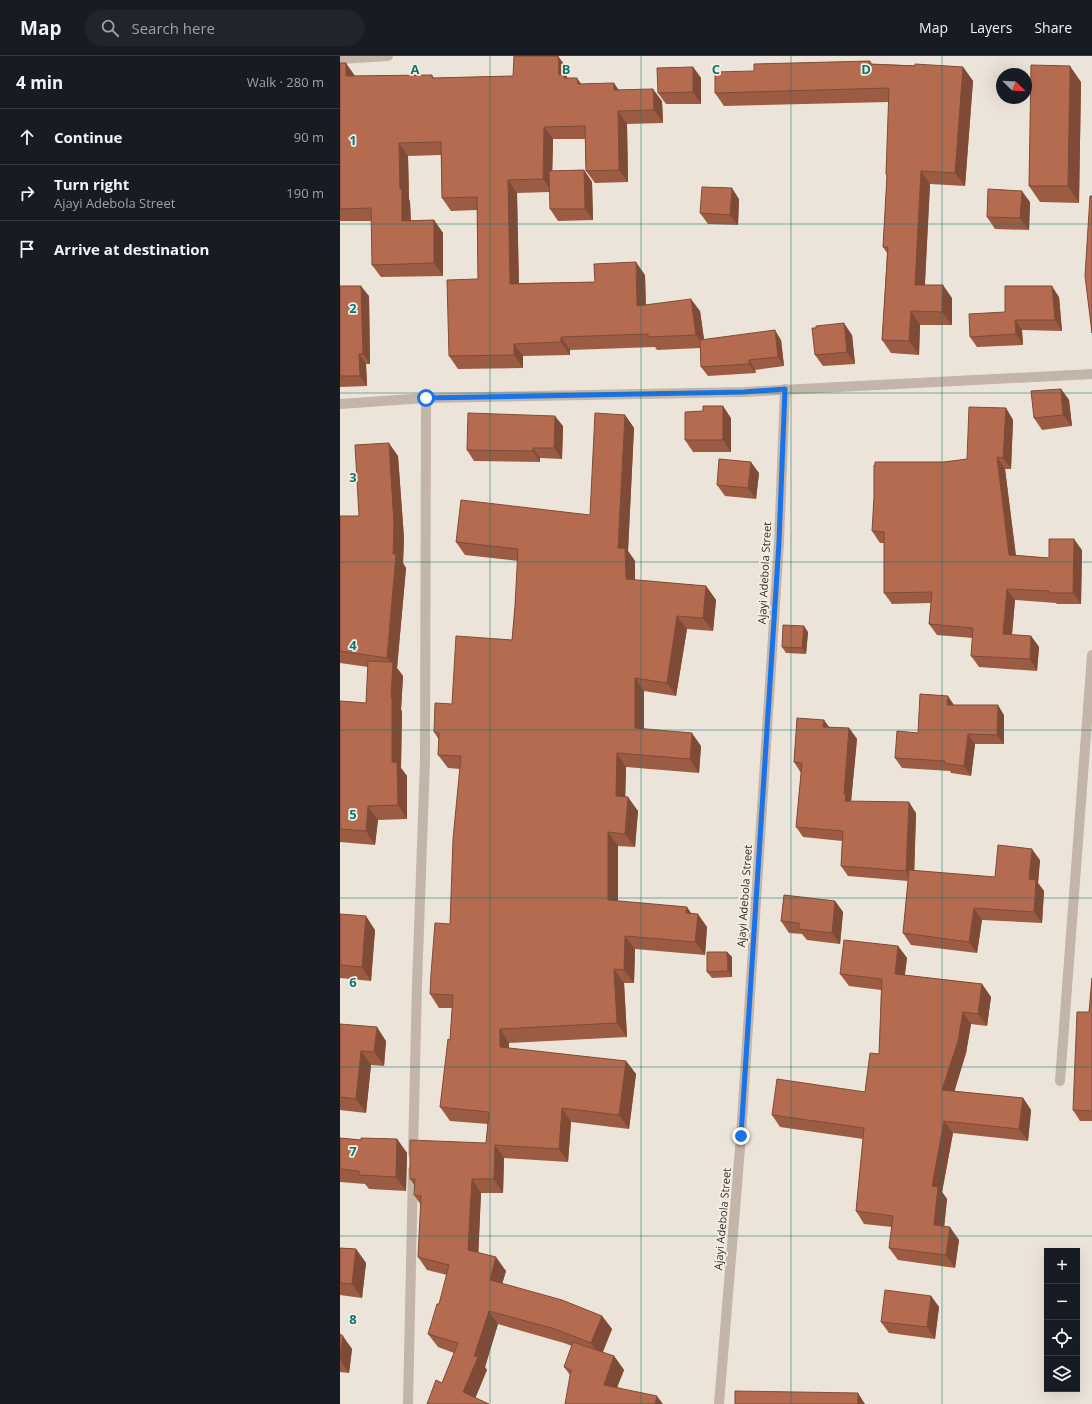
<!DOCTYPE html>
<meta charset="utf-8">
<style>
:root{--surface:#171b24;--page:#20242c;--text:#f1f3f6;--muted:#9ea1a6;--line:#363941}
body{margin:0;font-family:"Open Sans",sans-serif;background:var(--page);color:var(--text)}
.controls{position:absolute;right:12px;bottom:12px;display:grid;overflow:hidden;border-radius:0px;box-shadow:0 4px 16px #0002}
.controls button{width:36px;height:36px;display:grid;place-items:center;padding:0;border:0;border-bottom:1px solid var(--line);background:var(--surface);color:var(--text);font:20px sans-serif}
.compass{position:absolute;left:656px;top:12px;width:36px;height:36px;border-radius:50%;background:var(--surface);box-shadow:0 4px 16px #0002;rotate:114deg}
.stop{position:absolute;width:12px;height:12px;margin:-9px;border:3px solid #1a73e8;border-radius:50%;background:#fff}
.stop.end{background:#1a73e8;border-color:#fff;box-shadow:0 1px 4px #0008}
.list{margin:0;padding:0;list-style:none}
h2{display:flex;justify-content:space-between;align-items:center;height:52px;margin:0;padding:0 16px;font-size:17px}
h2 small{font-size:13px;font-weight:400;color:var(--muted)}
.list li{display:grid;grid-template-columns:26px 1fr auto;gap:12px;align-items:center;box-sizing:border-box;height:56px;padding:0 16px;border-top:1px solid var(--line)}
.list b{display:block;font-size:15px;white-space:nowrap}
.list p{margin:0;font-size:13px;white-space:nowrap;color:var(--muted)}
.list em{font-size:13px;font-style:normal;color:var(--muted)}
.icon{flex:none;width:22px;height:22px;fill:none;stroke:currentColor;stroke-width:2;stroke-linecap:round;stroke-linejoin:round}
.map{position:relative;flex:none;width:752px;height:1348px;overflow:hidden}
header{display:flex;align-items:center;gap:24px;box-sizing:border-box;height:56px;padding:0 20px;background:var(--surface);border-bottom:1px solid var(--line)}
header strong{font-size:19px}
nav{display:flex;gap:22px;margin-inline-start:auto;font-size:14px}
.search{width:280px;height:36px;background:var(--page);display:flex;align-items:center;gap:10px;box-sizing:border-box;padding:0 14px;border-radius:22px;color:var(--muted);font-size:15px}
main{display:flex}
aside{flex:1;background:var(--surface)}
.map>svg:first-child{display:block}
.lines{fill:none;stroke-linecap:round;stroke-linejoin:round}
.street{stroke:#c3b5a7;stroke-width:10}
.wall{fill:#9c5c44}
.shaded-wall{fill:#7f4b37}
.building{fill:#b56b4f;stroke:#7f4b37}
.route{stroke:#1a73e8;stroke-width:5}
.grid{fill:none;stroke:#0f766e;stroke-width:1;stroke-opacity:0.55}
.labels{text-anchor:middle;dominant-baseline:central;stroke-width:3.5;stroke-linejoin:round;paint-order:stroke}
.street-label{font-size:11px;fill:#312a26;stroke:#f6eee5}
.grid-label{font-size:13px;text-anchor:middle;font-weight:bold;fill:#0f766e;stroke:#f6eee5;stroke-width:3.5;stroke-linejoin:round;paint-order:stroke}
</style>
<header>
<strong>Map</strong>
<div class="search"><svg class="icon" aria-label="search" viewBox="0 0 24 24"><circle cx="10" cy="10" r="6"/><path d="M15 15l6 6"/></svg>Search here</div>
<nav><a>Map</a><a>Layers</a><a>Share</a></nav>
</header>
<main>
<aside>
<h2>4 min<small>Walk · 280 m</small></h2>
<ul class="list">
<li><svg class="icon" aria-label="ahead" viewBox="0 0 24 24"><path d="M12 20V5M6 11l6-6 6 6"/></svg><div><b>Continue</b></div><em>90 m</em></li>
<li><svg class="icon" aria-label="right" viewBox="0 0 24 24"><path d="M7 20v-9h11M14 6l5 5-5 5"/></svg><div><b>Turn right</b><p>Ajayi Adebola Street</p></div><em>190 m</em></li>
<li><svg class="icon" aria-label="arrive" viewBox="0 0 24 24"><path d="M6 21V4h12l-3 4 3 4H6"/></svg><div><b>Arrive at destination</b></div></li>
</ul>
</aside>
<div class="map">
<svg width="752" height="1348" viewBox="0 0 752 1348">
<rect width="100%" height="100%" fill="#ede4d9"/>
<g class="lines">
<g class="street">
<path d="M0 3 48 0"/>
<path d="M0 348 86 342 404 336 752 318"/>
<path d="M720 1025 752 599"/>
<path d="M73 1098 77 928 85 705 86 342"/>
<path d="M68 1348 73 1114"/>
<path d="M379 1348 401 1080 439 486 445 333"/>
</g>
</g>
<g class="wall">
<path d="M530 5 532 8 623 11 633 25 625 130 590 128 585 229 612 242V269H580L579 299 551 297 542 284 547 197 543 191 547 121 546 118 549 46 384 50 375 37 414 15Z"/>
<path d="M0 7 15 20 92 19 94 22 173 20 227 12V22L242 28 278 34 322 45 323 67 287 68 288 126 255 127 246 115 245 83H213L212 115 244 114 252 126 253 164 218 165 210 153V136L177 137 179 227 255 226 305 219 306 249 360 255 364 283 441 284 444 310 415 314 416 317 368 320 361 311 360 292 317 294 315 291 230 294V299L183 300V312L118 313 109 300 138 223 137 154 111 155 102 142 101 99 68 100 69 143 70 146 71 165 94 164 103 177V220L41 221 32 209V165H0Z"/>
<path d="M353 11 361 22V48H326L318 37Z"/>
<path d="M741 26 739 147 700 146 689 130Z"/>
<path d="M399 143 398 169 368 168 360 157Z"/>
<path d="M690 146 689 174 655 173 647 161Z"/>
<path d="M0 230 29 240 30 308H26L27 330 0 331Z"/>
<path d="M719 241 722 275 682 274 683 289 637 291 630 281 665 256Z"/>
<path d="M512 279 515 308 483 310 475 299Z"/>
<path d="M721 333 729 344 732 370 702 374 694 362Z"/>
<path d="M666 352 673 364 671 413H665L676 499 709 502 742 494 741 548H717L716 547 675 544 672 579 691 580 699 591 697 615 639 611 631 600 633 582 597 579 589 568 591 547 552 548 544 537V487H540L532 475 604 406 627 403Z"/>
<path d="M285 359 294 372 288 495 295 505V524L366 530 376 544 373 575 347 573 336 640 304 635V673L361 690 359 717 286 711 285 741 298 755 295 791 278 790V845L352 857 367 871 365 899 295 893 294 927H284L287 981 169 987V992L286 1005 296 1018 289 1073 231 1066 228 1106 164 1102 163 1137H141L138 1197 166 1215 162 1228 262 1260 272 1273 262 1296 274 1300 284 1314 277 1331 323 1348 230 1319 224 1311 232 1290 224 1287 158 1268 145 1311 147 1314 102 1327 114 1297 98 1291 88 1278 99 1248 107 1219 87 1214 78 1201 81 1149 74 1139 75 1130 70 1123 146 1087 148 1068 110 1065 100 1051 110 984 112 952H99L90 938 110 868 120 713 108 712 98 699 99 684 94 676 112 648 172 584 175 550 178 505 125 499 116 486 250 459Z"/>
<path d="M391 362V396H353L345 384Z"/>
<path d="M223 370 222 403 200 402V406L134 405 127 394Z"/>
<path d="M58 400 64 482 63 507 66 512 57 612 63 620 61 654 62 655 61 712 67 720V763L38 764 35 789 0 786V645L26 647 28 611 0 607V460H19Z"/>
<path d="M419 417 416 443 385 440 377 429Z"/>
<path d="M468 576 466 598 446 597 442 591Z"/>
<path d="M614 649 664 659V688H635L631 720 611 717 610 715 562 712 555 702 578 677Z"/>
<path d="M484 664 489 671 509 672 517 683 511 745 576 757 574 815 655 821 700 804 698 827 704 835 702 867 642 864 637 897 571 889 563 877 568 825 508 820 501 810 502 785 463 781 456 771 461 717 454 706Z"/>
<path d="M495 845 503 856 500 888 467 884 462 878 449 877 441 865Z"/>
<path d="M0 858 35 874 31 925 0 922Z"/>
<path d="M558 890 567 902 565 919 642 928 651 941 647 970 631 968 626 997 614 1035 683 1042 691 1054 688 1085 613 1077 602 1136 607 1143 604 1171 619 1184 615 1212 558 1204 549 1192 552 1171 524 1168 516 1155 523 1083 440 1071 432 1059 525 1036 539 998 541 934 509 930 500 918Z"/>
<path d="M387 896 392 901V921L372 922 367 916Z"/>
<path d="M752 922V1065H740L733 1054 749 956Z"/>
<path d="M0 968 46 985 44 1010 31 1009 26 1057 0 1054Z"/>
<path d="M0 1082 21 1084 57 1083 67 1097 66 1135 29 1133 25 1128 0 1126Z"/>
<path d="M0 1192 16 1193 26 1207 22 1242 0 1239Z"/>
<path d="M591 1240 599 1251 595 1283 549 1277 541 1266Z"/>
<path d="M0 1278 12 1293 9 1317 0 1316Z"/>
</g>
<g class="shaded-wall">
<path d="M218 0 227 12V23L233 35 219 19Z"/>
<path d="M6 7 15 20H6Z"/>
<path d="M730 10 741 26 739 147 728 130Z"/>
<path d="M353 11 361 22V48L353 36Z"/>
<path d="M623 11 633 25 625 130 615 117Z"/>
<path d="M237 22 246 35 238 28Z"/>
<path d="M274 27 283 40 274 34Z"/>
<path d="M313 33 322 45 323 67 314 54Z"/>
<path d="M278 55 287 68 288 126 279 114Z"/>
<path d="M204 71 213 83 212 136 203 123Z"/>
<path d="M59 87 68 100 69 143 70 146 71 178 62 165 60 133Z"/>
<path d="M244 114 252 126 253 164 245 153Z"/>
<path d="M581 115 590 128 584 242 575 229Z"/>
<path d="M168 124 177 137 179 240 170 228Z"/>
<path d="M392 132 399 143 398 169 390 159Z"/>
<path d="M682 135 690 146 689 174 680 162Z"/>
<path d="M94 164 103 177V220L94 207Z"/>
<path d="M296 206 305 219 306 263 297 250Z"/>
<path d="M603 229 612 242V269L602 256Z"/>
<path d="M21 230 29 240 30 308 23 298Z"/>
<path d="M712 230 719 241 722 275 715 264Z"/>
<path d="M351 243 360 255 365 291 356 279Z"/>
<path d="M571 255 580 269 579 299 569 285Z"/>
<path d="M675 264 682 274 683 289 676 278Z"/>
<path d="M504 267 512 279 515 308 507 296Z"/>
<path d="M435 274 441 284 444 310 438 301Z"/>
<path d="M221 281 230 294V299L221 286Z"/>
<path d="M174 288 183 300V312L174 299Z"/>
<path d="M19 298 26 308 27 330 20 320Z"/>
<path d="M409 304 415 314 416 317 409 308Z"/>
<path d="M721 333 729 344 732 370 723 359Z"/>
<path d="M383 350 391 362V396L383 384Z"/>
<path d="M666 352 673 364 671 413 663 402Z"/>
<path d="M285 359 294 372 288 495 295 505V537L286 523 278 492Z"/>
<path d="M215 360 223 370 222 403 214 392Z"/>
<path d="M49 387 58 400 64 482 63 507 66 512 57 612 63 620 61 654 62 655 61 712 67 720V763L58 749 52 706 51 641 53 610 47 602 53 498Z"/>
<path d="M193 392 200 402V406L193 395Z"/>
<path d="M657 401 665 413 677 510 669 499Z"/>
<path d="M411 406 419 417 416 443 408 432Z"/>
<path d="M734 483 742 494 741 548 733 537Z"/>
<path d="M366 530 376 544 373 575 363 562Z"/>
<path d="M667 533 675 544 671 589 663 578Z"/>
<path d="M337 560 347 573 336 640 327 627Z"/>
<path d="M464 570 468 576 466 598 462 592Z"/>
<path d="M691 580 699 591 697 615 690 603Z"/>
<path d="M295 622 304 635V686L295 672Z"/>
<path d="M608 640 614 649H607Z"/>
<path d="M658 649 664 659V688L657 679Z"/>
<path d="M484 664 491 674 483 671Z"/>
<path d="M509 672 517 683 511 746 505 745 504 738Z"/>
<path d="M352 677 361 690 359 717 350 703Z"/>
<path d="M628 678 635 688 631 720 624 710Z"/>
<path d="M277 697 286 711 285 754 276 740Z"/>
<path d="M288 741 298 755 295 791 285 778Z"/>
<path d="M569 746 576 757 574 826 566 815Z"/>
<path d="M28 750 38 764 35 789 26 775Z"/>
<path d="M268 776 278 790V857L268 844Z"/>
<path d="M692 793 700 804 698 827 704 835 702 867 694 856 689 823Z"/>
<path d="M495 845 503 856 500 888 492 877Z"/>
<path d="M347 851 356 864 346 857Z"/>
<path d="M634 852 642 864 637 897 629 886Z"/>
<path d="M358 858 367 871 365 899 355 886Z"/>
<path d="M26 860 35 874 31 925 22 911Z"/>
<path d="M285 880 295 893 294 927 284 914Z"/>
<path d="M558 890 567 902 563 930 555 918Z"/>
<path d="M387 896 392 901V921L388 915Z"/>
<path d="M274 913 284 927 287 981 277 967Z"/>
<path d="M642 928 651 941 647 970 638 958Z"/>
<path d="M623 956 631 968 626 997 611 1047 602 1034Z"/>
<path d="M37 971 46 985 44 1010 34 996Z"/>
<path d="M160 973 169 987V1004L160 991Z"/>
<path d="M21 995 31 1009 26 1057 16 1043Z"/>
<path d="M286 1005 296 1018 289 1073 279 1059Z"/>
<path d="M683 1042 691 1054 688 1085 679 1073Z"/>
<path d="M222 1052 231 1066 228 1106 219 1093Z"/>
<path d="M604 1065 613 1077 602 1136 607 1143 603 1182 594 1169 592 1130Z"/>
<path d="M57 1083 67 1097 66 1135 56 1121Z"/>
<path d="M155 1089 164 1102 163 1137 154 1123Z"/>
<path d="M132 1123 141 1137 138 1207 128 1194Z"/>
<path d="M610 1171 619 1184 615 1212 606 1199Z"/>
<path d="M16 1193 26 1207 22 1242 12 1228Z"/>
<path d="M156 1201 166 1215 159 1238 150 1224Z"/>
<path d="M591 1240 599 1251 595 1283 587 1271Z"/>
<path d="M149 1255 158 1268 145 1311 147 1314 133 1348 123 1336Z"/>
<path d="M262 1260 272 1273 261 1301 251 1287Z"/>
<path d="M3 1280 12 1293 9 1317 0 1304Z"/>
<path d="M274 1300 284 1314 273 1342 264 1329Z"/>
<path d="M518 1337 525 1348H518Z"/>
<path d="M317 1340 323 1348H315Z"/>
</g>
<g class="building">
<path d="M174 0H218L219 19H224V22H237L238 28 274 27V34L313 33 314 54 278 55 279 114 246 115 245 70 204 71 203 123 168 124 170 228 255 226 254 208 296 206 297 250 351 243 356 279 308 281V278L221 281V286L174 288V299L109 300 107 224 138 223 137 141 102 142 101 86 59 87 60 133H62V165L94 164V207L32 209 31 152 0 153V7H6V20L92 19V22L173 20Z"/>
<path d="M530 5V8L575 10V8L623 11 615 117 581 115 575 229H603L602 256 571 255 569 285 542 284 548 191H543L547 119 546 118 549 32 375 37V16L414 15V8Z"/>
<path d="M691 9 730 10 728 130H689Z"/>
<path d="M353 11V36L318 37 317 12Z"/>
<path d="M244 114 245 153H210L209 115Z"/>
<path d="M362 131 392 132 390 159 360 157Z"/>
<path d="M648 133 682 135 680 162 647 161Z"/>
<path d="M750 140H752V277L745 220Z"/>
<path d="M0 230H21L23 298H19L20 320H0Z"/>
<path d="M665 230H712L715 264H675L676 278 630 281 629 258 665 256Z"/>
<path d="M504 267 507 296 475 299 472 272H476V270Z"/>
<path d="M435 274 438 301 409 304V308L361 311 360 284Z"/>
<path d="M721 333 723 359 694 362 691 335Z"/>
<path d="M363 350H383V384H345V356L363 355Z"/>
<path d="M629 351 666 352 663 402 657 401 669 499 709 502V483H734L733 537H709V535L667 533 663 578 691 580 690 603 631 600 633 572 589 568 592 536 544 537V476L532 475 534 441V409H535V406H604L627 403Z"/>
<path d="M128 357 215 360 214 392H193V395L127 394Z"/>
<path d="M255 357 285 359 278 492H285L286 523 366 530 363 562 337 560 327 627 295 622V672L352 677 350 703 277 697 276 740 288 741 285 778 268 776V844L347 851 346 857 358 858 355 886 285 880 284 914 274 913 277 967 160 973V991L286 1005 279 1059 222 1052 219 1093 155 1089 154 1123H132L128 1194 156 1201 150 1224 222 1244 262 1260 251 1287 215 1273 149 1255 134 1300 138 1301 123 1336 149 1348H87L96 1324 102 1327 118 1287 88 1278 97 1248H99L109 1209 78 1201 81 1140 74 1139 75 1123H70V1084L146 1087 149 1056 100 1051 108 983 110 984 113 939 90 938 91 918 95 867 110 868 113 783 121 700 98 699 99 677 94 676 95 647 112 648 116 580 172 584 175 550 178 493 116 486 121 444 250 459Z"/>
<path d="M49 387 54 468 53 498H56L47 602 0 595V460H19L15 389Z"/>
<path d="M379 403 411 406 408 432 377 429Z"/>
<path d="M443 569 464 570 462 592 442 591Z"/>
<path d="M28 605 53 606 51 641H52V706H57L58 749 28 750 26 775 0 773V645L26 647Z"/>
<path d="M580 638 608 640 607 649H658L657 679 628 678 624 710 604 707 605 705 555 702 557 675 578 677Z"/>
<path d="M457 662 484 664 483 671 509 672 504 738H506L505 745 569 746 566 815 501 810 503 775 456 771 462 707 454 706Z"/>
<path d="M658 789 692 793 689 823 696 824 694 856 634 852 629 886 563 877 569 814 655 821Z"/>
<path d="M444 839 495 845 492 877 459 873V867L441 865Z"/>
<path d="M0 858 26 860 22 911 0 909Z"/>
<path d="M504 884 558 890 555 918 642 928 638 958 623 956 618 985 602 1034 683 1042 679 1073 604 1065 592 1130 598 1131 594 1169 610 1171 606 1199 549 1192 553 1160 516 1155 524 1072 432 1059 437 1023 525 1036 530 997 539 998 542 923 500 918Z"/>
<path d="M367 896H387L388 915 367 916Z"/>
<path d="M752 922V1055L733 1054 737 956H749Z"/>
<path d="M0 968 37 971 34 996 21 995 16 1043 0 1041Z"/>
<path d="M0 1082 21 1084V1082L57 1083 56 1121 19 1119V1115L0 1113Z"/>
<path d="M0 1192 16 1193 12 1228 0 1227Z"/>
<path d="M545 1234 591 1240 587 1271 541 1266Z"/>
<path d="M0 1278 3 1280 0 1301Z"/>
<path d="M233 1286 274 1300 264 1329 317 1340 315 1348H225L231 1314 224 1311Z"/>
<path d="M395 1335 518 1337V1348H395Z"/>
</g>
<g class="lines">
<path class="route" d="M86 342 404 336 445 333 439 486 401 1080"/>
</g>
<path class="grid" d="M150 0V1348M301 0V1348M451 0V1348M602 0V1348M0 168H752M0 337H752M0 506H752M0 674H752M0 842H752M0 1011H752M0 1180H752"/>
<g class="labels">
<g class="street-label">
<text transform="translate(424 517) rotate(-87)">Ajayi Adebola Street</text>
<text transform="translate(404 840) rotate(-86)">Ajayi Adebola Street</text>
<text transform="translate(382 1163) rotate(-85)">Ajayi Adebola Street</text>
</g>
</g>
<g class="grid-label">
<text x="75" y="18">A</text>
<text x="226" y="18">B</text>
<text x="376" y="18">C</text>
<text x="526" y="18">D</text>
<text x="13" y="89">1</text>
<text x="13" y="257">2</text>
<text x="13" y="426">3</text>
<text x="13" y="594">4</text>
<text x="13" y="763">5</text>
<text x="13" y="931">6</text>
<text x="13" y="1100">7</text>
<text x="13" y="1268">8</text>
</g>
</svg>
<div class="controls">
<button>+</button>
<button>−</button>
<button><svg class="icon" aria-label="locate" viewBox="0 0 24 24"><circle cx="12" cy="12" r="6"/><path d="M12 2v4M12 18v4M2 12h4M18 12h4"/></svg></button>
<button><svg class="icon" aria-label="layers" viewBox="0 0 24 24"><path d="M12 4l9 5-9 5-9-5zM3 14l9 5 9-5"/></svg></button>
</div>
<svg class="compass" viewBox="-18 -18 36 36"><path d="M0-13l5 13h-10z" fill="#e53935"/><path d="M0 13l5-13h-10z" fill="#9ea1a6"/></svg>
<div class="stop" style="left:86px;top:342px"></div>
<div class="stop end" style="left:401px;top:1080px"></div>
</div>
</main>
